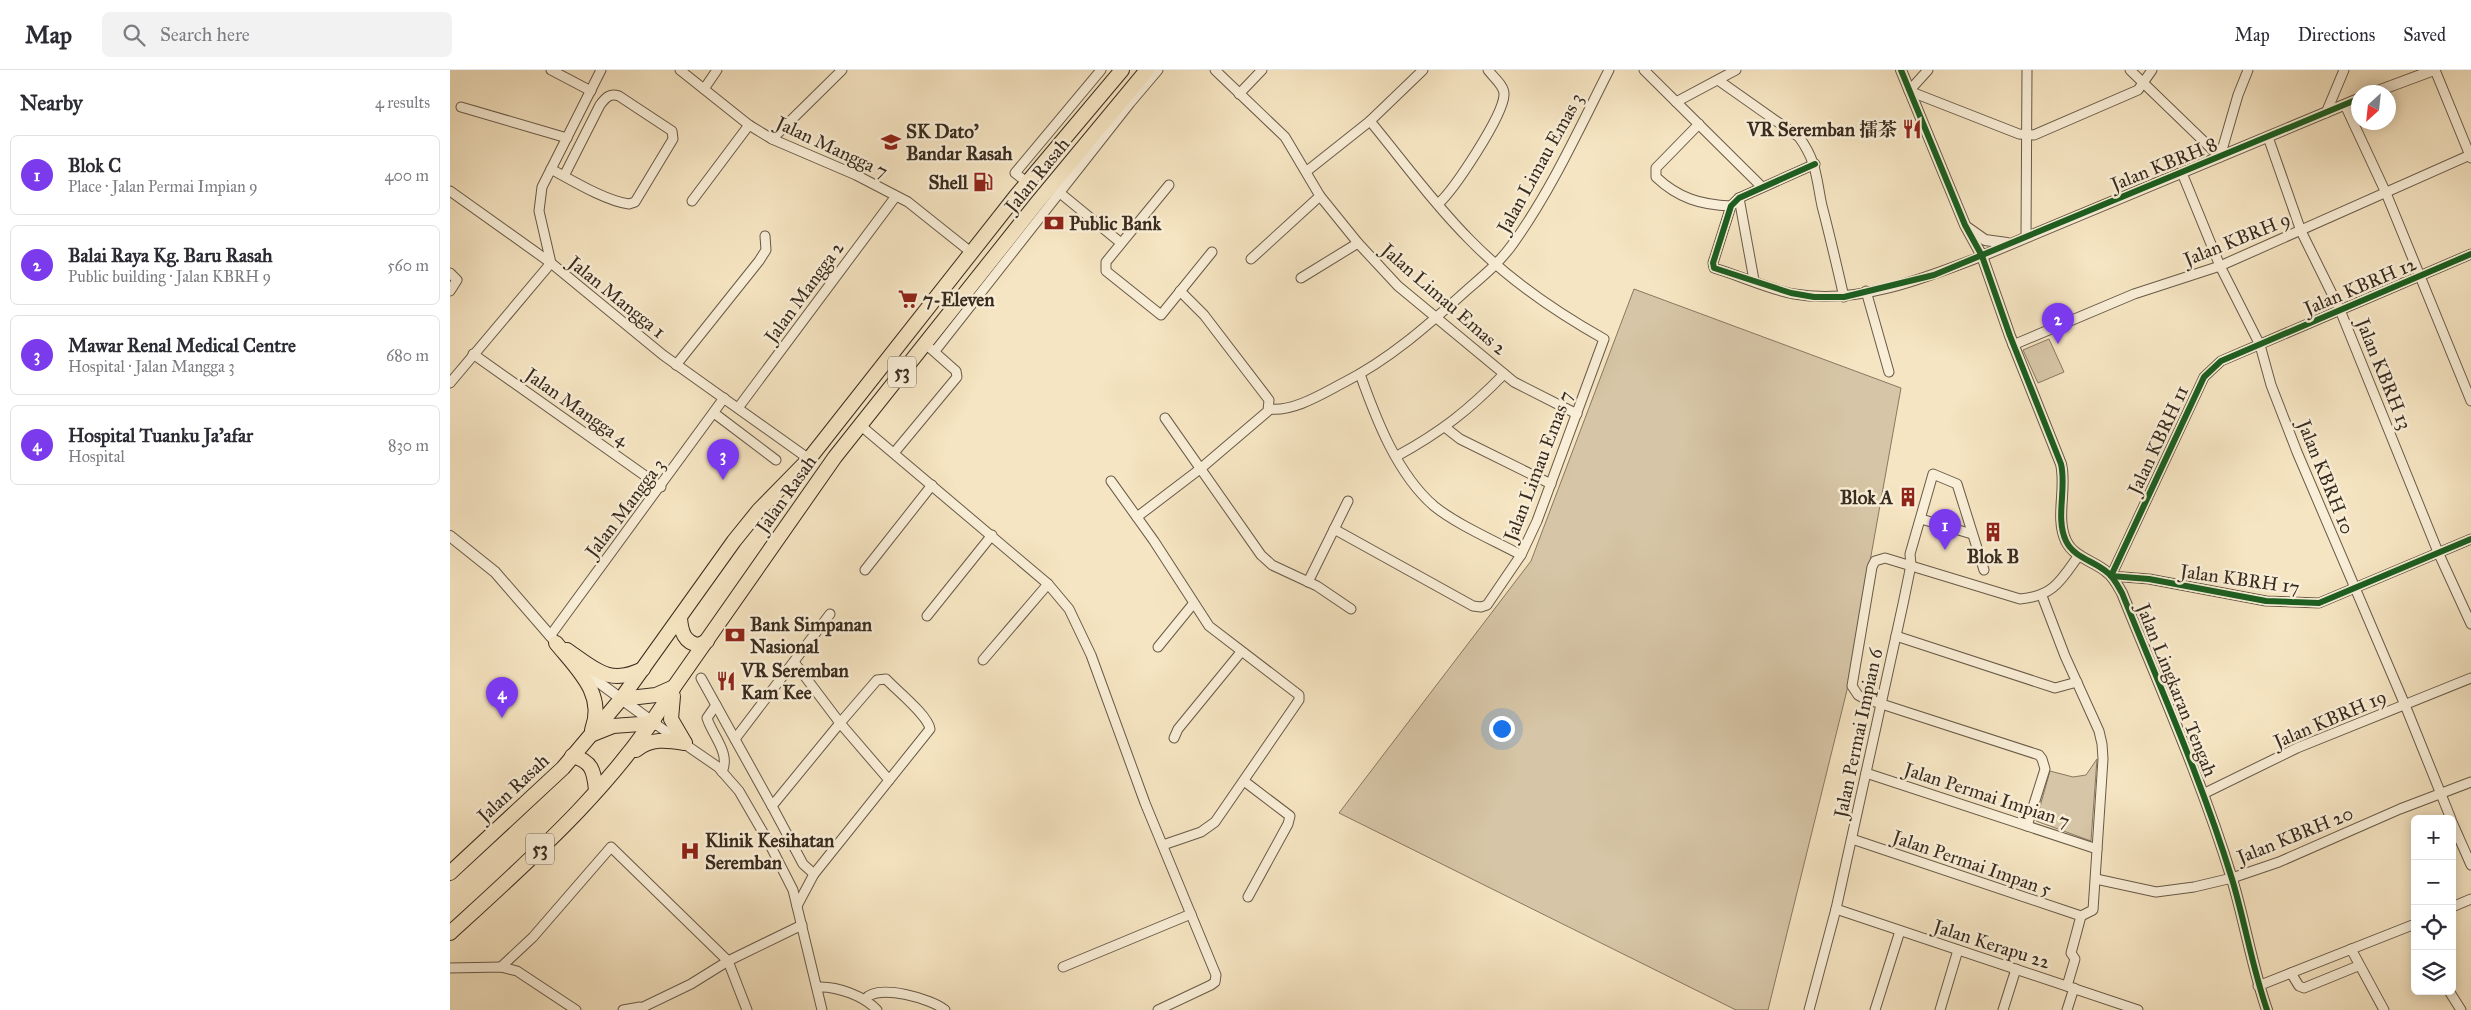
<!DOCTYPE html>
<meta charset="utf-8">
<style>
:root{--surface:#fff;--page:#f2f2f3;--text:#2b2b33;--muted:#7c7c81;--line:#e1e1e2;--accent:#7c3aed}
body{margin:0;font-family:"IM FELL Great Primer","Noto Serif SC",serif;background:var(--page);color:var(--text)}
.controls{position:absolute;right:15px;bottom:15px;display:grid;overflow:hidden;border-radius:8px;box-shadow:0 2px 12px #0003}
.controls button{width:45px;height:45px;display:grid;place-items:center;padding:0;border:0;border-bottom:1px solid var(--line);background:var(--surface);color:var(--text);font:25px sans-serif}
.compass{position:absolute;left:1901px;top:15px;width:45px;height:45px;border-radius:50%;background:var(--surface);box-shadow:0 2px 12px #0003;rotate:207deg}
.you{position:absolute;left:1051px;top:658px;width:18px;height:18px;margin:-12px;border:4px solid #fff;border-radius:50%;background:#1a73e8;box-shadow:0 0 0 8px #1a73e833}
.badge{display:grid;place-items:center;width:32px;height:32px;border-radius:50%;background:var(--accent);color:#fff;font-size:16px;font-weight:700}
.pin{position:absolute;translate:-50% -41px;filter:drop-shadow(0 1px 2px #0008)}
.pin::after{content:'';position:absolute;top:26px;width:18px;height:15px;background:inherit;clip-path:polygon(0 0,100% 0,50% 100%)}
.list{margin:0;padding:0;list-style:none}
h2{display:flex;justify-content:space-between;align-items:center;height:65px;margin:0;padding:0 20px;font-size:21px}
h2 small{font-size:16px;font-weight:400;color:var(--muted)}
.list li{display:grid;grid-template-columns:32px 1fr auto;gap:15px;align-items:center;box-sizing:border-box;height:80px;margin:0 10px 10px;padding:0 10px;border:1px solid var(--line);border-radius:8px}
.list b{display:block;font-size:19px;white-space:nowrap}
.list p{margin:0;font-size:16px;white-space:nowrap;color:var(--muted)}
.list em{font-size:16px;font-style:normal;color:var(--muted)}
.icon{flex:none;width:28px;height:28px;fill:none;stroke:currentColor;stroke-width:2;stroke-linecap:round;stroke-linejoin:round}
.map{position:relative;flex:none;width:2021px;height:940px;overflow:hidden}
header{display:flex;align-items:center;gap:30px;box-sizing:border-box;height:70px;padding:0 25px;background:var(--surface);border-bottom:1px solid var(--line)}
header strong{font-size:24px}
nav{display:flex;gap:28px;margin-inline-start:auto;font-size:18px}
.search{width:350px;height:45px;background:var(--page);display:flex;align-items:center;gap:12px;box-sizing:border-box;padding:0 18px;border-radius:8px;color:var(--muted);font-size:19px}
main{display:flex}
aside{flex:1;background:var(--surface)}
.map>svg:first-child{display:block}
.green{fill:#d6c5a6;stroke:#877862}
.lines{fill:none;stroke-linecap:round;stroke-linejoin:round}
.minor-casing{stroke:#685a48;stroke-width:11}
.tertiary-casing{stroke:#685a48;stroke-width:12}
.trunk-casing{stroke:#382b1f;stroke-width:16}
.minor{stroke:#f9eed7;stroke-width:9}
.tertiary{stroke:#f9eed7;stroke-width:10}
.trunk{stroke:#f6e5c2;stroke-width:14}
.cycleway-casing{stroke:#f9eed7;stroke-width:9}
.cycleway{stroke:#1b5e20;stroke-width:6}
.labels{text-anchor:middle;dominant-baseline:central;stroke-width:5;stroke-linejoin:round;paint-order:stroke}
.shield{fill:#f9eed7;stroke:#726656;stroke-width:1}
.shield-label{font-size:18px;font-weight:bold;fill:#382b1f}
.poi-label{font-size:19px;font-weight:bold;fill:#382b1f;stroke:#f9eed7;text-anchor:start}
.street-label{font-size:19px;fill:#382b1f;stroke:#f9eed7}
</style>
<header>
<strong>Map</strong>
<div class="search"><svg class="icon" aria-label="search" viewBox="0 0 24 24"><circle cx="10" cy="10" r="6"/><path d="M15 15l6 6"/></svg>Search here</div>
<nav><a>Map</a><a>Directions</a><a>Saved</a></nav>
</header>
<main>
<aside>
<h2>Nearby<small>4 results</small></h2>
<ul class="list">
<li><span class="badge">1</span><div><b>Blok C</b><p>Place · Jalan Permai Impian 9</p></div><em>400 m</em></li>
<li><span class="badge">2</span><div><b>Balai Raya Kg. Baru Rasah</b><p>Public building · Jalan KBRH 9</p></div><em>560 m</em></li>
<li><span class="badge">3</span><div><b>Mawar Renal Medical Centre</b><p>Hospital · Jalan Mangga 3</p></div><em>680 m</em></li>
<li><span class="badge">4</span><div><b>Hospital Tuanku Ja'afar</b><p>Hospital</p></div><em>830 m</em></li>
</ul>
</aside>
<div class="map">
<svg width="2021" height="940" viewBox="0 0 2021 940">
<rect width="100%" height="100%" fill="#f6e5c2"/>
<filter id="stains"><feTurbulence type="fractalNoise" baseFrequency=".004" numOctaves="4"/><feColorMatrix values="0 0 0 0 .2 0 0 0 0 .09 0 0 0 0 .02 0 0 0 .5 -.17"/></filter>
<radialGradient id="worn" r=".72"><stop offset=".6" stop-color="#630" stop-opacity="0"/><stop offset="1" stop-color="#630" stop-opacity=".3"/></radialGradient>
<g class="green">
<path d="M1184 219 1451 318 1397 620 1318 940H1286L889 743 1081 491Z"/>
<path d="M1599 269 1614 302 1588 313 1573 280Z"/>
<path d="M1647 689 1641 771 1586 751 1600 701 1623 707 1636 705Z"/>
</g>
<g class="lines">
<defs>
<g id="minor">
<path d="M101 0 141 21"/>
<path d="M230 0 299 55 322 69 406 105 458 132 522 183"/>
<path d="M765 0 835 67 870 126 908 173 948 216 1064 312 1127 344"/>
<path d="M1194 0 1311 116"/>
<path d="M1478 0 1459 21 1569 64 1584 65 1688 20 1702 0"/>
<path d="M1680 0 1770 87 1788 25 1798 0"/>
<path d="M1985 0 2021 88"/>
<path d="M1268 10 1349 67C1367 92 1366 107 1372 136 1380 166 1387 197 1394 227"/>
<path d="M254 19 267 0"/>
<path d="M789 24 812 0"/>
<path d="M1226 32 1286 0"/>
<path d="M1895 35 1936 123 2021 331"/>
<path d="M11 37 117 68"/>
<path d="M1876 43 1894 0"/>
<path d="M1249 54 1206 98V107C1228 128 1251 135 1281 136"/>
<path d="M1818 67 1851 161 1890 240 1988 482 2021 554"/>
<path d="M322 69 392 0"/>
<path d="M1365 94 1289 128 1281 136 1263 193 1264 198C1288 205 1321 220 1344 224 1407 235 1473 209 1532 186"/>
<path d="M101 99C123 111 156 131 179 134L185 132 223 69 222 61 169 26C160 23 156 27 150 35L114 106"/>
<path d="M857 101 920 51 973 0"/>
<path d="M1732 103 1770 196 1810 275 1821 315 1847 382 1955 635 2001 749"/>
<path d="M578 113 565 103 651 0"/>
<path d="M719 115 656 192V201L711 245 762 182"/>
<path d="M0 121 101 193 213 285 359 389"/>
<path d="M610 123 671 173"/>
<path d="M1289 128 1304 210"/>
<path d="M242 131 299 55"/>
<path d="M988 134C1004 120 1053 46 1054 25 1055 16 1043 7 1038 0"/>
<path d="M1576 167 1577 0"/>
<path d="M2021 184 1771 291 1754 307 1661 506 1699 509 1816 531 1869 533 2021 469"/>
<path d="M801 189 870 126"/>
<path d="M101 193 89 141 92 117 151 0"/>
<path d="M0 203 7 210 0 221"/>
<path d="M851 208 908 173"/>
<path d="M1416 221 1439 302"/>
<path d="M1563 275 1684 224 1770 196 2020 85"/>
<path d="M485 281 680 33 708 0"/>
<path d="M23 284 211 417"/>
<path d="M226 295 309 191 316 180 315 166"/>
<path d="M910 304C926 349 947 404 984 436 1006 454 1045 471 1071 485"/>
<path d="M0 313 101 193"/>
<path d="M288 338 446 126"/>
<path d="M819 339C843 342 872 324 893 313 940 289 977 256 1017 220 1033 206 1049 193 1062 175 1101 121 1129 59 1159 0"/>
<path d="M264 343 326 390"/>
<path d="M715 348 811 485 822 495 867 516 901 539"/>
<path d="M410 355 598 514 619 539 641 585 695 733 766 905 765 912 761 915 708 940"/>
<path d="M996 358 1010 369 1101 414"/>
<path d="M444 383 507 307 506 301 480 278"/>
<path d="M947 386C991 362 1019 340 1054 304"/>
<path d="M661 411 704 471 759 556 849 625V630L765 752 751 762 713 775"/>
<path d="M687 447 750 399 818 341 819 330 754 245 730 221"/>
<path d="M1471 449 1522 464"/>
<path d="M884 459 1023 536 1031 537 1037 535 1071 485 1087 451 1154 269C1106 242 1059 210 1020 170 984 134 953 91 920 51"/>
<path d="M415 500 482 415"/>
<path d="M858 512 898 431"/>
<path d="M1592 526 1615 586 1649 661 1652 674 1653 689 1643 840 1631 846"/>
<path d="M477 546 542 465"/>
<path d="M100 566 274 328"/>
<path d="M1446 566 1605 618 1627 612"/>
<path d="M708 577 743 534"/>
<path d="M533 590 598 514"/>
<path d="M344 592 390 653 427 610 436 609C446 620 478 645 480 659L364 804 347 836"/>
<path d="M251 608 322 736"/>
<path d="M266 635 257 648C262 665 281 683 272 702"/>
<path d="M204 653 268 697 289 721 318 771 343 820 372 940"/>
<path d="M724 668 728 659 791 582"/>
<path d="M285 669 380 544"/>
<path d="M1416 703 1647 779"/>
<path d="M794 711 840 746 838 754 798 827"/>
<path d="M1753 724 1847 678 2021 608"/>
<path d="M2002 752 2021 795"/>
<path d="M1577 756 1595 699 1592 689 1589 685 1413 628 1408 625 1402 616 1422 497 1425 491 1435 488 1570 529C1604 526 1611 510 1629 485"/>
<path d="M1402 769 1631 846"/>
<path d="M364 804 353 794 322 736 390 653 439 710"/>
<path d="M1646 809 1706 822 1744 817 1782 808 1829 792 1950 739 2021 712"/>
<path d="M2002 837 2021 829"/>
<path d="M1386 839 1688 940"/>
<path d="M1901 879 1934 940"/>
<path d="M51 897 83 867 161 777 278 891 297 940"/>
<path d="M613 897 741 844"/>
<path d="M0 898 51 897 67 901 126 940"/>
<path d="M1841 903 1849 916 1854 918 1908 896"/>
<path d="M1617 916 1625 889 1621 883 1631 846"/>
<path d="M1808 916 1965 854"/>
<path d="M368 917C387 916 414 926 427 940"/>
<path d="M1999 921 2011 940"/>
<path d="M415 929C428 913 482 929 495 940"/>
<path d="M173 940 190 937"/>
<path d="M187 940 241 914 278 891 352 855"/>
<path d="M1359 940 1386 839 1453 534 1461 495 1460 484 1483 404 1507 414 1534 500"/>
<path d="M1425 940 1450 861"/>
<path d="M1490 940 1508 880"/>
<path d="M1553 940 1566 899"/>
<path d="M1617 940 1624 918"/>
</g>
<g id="tertiary">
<path d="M1451 0 1515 155 1532 186 1560 266 1611 394C1617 418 1605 448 1616 471 1624 488 1645 491 1658 503 1664 508 1668 516 1672 523 1710 617 1752 711 1782 809 1795 852 1802 897 1817 940"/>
<path d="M1925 22 1984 0"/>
<path d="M1518 158 1535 170 1557 173"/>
<path d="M1532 186 1908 29"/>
<path d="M0 466 45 502 110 577"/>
<path d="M130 595 151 614 204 653"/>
</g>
<g id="trunk">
<path d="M230 548C231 561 234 573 249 575L257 571"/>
<path d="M106 573C127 599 156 624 142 660"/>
<path d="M117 580C145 599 159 616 193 599"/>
<path d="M223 626 221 649 235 673"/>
<path d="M171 629 206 625 224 617"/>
<path d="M143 664 163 656 204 653"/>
<path d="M186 680C201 668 216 670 235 673"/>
<path d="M122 686C142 691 144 701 146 720"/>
<path d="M0 803 113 698 171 629 284 471 309 440 359 389 566 126 672 0"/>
<path d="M0 863C80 790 170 711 224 617L385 387 586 134 697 0"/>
</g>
</defs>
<use href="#minor" class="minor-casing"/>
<use href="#tertiary" class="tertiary-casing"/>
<use href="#trunk" class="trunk-casing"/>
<use href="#minor" class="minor"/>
<use href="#tertiary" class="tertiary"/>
<use href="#trunk" class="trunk"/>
<defs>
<g id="cycleway">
<path d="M1451 0 1515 155 1532 186 1560 266 1611 394C1617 418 1605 448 1616 471 1624 488 1645 491 1658 503 1664 508 1668 516 1672 523 1710 617 1752 711 1782 809 1795 852 1802 897 1817 940"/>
<path d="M1365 94 1289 128 1281 136 1263 193 1264 198 1341 223 1364 227H1394L1484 205 1908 29"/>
<path d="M2021 184 1771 291 1754 307 1661 506 1699 509 1816 531 1869 533 2021 469"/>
</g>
</defs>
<use href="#cycleway" class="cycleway-casing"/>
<use href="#cycleway" class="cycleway"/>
</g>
<defs>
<symbol id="restaurant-bare" viewBox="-9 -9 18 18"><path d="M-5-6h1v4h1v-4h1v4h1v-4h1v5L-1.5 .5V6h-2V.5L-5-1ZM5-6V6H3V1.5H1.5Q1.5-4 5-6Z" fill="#8f2418" stroke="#f9eed7" stroke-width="2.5" paint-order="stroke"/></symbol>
<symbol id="school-bare" viewBox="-9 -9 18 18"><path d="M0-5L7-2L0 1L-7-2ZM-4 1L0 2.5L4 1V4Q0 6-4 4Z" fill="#8f2418" stroke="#f9eed7" stroke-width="2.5" paint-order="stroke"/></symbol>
<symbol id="fuel-bare" viewBox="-9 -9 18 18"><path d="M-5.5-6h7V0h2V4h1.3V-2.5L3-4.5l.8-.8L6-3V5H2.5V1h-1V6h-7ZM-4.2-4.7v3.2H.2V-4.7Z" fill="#8f2418" stroke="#f9eed7" stroke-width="2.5" paint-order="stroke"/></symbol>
<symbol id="bank-bare" viewBox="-9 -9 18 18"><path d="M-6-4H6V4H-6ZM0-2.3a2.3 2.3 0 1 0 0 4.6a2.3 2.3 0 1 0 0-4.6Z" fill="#8f2418" stroke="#f9eed7" stroke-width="2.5" paint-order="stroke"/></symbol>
<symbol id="supermarket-bare" viewBox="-9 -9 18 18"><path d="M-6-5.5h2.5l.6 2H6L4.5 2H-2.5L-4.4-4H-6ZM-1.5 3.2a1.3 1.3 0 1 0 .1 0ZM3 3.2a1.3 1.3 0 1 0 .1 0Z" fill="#8f2418" stroke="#f9eed7" stroke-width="2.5" paint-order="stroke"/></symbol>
<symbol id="building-bare" viewBox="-9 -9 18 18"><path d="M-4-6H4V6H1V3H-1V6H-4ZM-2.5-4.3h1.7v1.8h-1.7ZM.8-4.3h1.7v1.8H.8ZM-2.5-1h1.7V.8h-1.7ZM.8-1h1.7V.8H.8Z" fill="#8f2418" stroke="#f9eed7" stroke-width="2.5" paint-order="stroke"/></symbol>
<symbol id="hospital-bare" viewBox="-9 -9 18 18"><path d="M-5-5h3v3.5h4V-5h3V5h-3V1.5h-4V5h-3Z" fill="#8f2418" stroke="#f9eed7" stroke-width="2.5" paint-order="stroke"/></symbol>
</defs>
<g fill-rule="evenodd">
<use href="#restaurant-bare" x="1448" y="45" width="28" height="28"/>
<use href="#school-bare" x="427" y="58" width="28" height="28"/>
<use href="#fuel-bare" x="519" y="98" width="28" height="28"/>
<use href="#bank-bare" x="590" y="139" width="28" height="28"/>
<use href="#supermarket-bare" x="444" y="215" width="28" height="28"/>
<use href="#building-bare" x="1444" y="413" width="28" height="28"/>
<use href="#building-bare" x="1529" y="448" width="28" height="28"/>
<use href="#bank-bare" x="271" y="551" width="28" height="28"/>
<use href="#restaurant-bare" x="262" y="597" width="28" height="28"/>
<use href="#hospital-bare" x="226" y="767" width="28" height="28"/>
</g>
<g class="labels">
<g class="shield">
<rect x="438" y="286.5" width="28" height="31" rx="4"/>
<rect x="76" y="763.5" width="28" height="31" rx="4"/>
</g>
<g class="shield-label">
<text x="452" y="302">53</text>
<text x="90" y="779">53</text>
</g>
<g class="poi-label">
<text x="1447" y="59" text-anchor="end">VR Seremban 擂茶</text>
<text x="456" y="61">SK Dato'<tspan x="456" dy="22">Bandar Rasah</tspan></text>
<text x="518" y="112" text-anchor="end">Shell</text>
<text x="619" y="153">Public Bank</text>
<text x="473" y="229">7-Eleven</text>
<text x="1443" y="427" text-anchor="end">Blok A</text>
<text x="1543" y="486" text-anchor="middle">Blok B</text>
<text x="300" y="554">Bank Simpanan<tspan x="300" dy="22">Nasional</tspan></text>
<text x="291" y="600">VR Seremban<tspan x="291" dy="22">Kam Kee</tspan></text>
<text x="255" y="770">Klinik Kesihatan<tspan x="255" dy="22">Seremban</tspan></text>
</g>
<g class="street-label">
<text transform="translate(382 77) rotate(25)">Jalan Mangga 7</text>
<text transform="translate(1090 93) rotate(-61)">Jalan Limau Emas 3</text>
<text transform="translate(1714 94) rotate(-22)">Jalan KBRH 8</text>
<text transform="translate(587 105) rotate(-51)">Jalan Rasah</text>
<text transform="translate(1787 169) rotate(-22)">Jalan KBRH 9</text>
<text transform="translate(1910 216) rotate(-23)">Jalan KBRH 12</text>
<text transform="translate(354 222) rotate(-54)">Jalan Mangga 2</text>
<text transform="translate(167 227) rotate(39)">Jalan Mangga 1</text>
<text transform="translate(994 229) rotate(41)">Jalan Limau Emas 2</text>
<text transform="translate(1934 304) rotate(68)">Jalan KBRH 13</text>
<text transform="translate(127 337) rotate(35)">Jalan Mangga 4</text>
<text transform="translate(1708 370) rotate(-65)">Jalan KBRH 11</text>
<text transform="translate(1088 396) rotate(-69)">Jalan Limau Emas 7</text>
<text transform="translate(1876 407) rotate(68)">Jalan KBRH 10</text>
<text transform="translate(336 424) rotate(-55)">Jalan Rasah</text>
<text transform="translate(175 438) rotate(-53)">Jalan Mangga 3</text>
<text transform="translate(1790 509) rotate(8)">Jalan KBRH 17</text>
<text transform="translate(1727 620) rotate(68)">Jalan Lingkaran Tengah</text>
<text transform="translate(1880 649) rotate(-23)">Jalan KBRH 19</text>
<text transform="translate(1408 663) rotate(-78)">Jalan Permai Impian 6</text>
<text transform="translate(63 718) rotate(-43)">Jalan Rasah</text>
<text transform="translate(1537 725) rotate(18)">Jalan Permai Impian 7</text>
<text transform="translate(1845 765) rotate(-22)">Jalan KBRH 20</text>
<text transform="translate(1522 793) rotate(19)">Jalan Permai Impan 5</text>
<text transform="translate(1542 874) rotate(18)">Jalan Kerapu 22</text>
</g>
</g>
<rect width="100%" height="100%" filter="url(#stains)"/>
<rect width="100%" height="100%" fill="url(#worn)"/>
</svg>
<div class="controls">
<button>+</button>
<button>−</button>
<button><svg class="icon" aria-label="locate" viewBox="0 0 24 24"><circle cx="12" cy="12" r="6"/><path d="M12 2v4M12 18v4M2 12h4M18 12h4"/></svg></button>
<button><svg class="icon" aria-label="layers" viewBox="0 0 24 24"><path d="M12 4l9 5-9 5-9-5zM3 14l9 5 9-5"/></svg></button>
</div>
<svg class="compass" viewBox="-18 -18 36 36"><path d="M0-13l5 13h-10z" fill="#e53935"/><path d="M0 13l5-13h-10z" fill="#7c7c81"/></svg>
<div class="you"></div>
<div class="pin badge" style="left:1495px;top:480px">1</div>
<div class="pin badge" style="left:1608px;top:274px">2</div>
<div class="pin badge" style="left:273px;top:410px">3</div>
<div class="pin badge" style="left:52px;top:648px">4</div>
</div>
</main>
